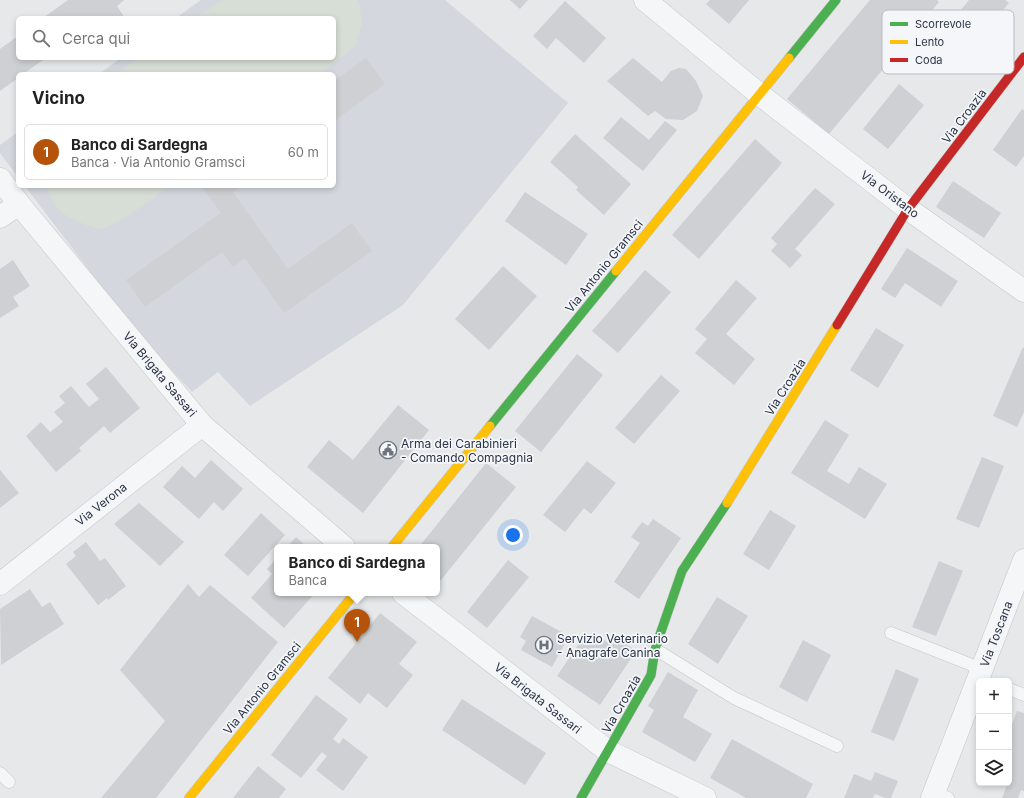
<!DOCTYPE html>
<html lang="it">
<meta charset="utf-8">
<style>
:root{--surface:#fff;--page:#f6f6f6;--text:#222;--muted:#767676;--line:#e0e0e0;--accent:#b45309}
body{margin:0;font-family:Inter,sans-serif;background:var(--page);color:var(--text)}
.controls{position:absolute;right:12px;bottom:12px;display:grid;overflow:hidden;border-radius:6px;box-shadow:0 2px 6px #0003}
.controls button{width:36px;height:36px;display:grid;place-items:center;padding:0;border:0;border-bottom:1px solid var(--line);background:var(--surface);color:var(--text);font:20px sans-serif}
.you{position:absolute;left:513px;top:535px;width:14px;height:14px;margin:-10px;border:3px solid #fff;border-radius:50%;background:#1a73e8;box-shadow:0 0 0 6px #1a73e833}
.badge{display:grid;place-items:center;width:26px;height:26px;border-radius:50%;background:var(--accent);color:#fff;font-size:13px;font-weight:700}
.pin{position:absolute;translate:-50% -33px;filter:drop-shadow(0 1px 2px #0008)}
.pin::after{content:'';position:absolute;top:21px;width:14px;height:12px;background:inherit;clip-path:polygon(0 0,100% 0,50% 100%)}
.popup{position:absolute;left:274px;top:544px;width:166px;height:52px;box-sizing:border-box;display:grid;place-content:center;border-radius:6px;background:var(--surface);filter:drop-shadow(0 1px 3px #0005);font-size:13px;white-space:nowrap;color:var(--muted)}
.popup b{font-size:15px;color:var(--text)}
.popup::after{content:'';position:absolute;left:50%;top:100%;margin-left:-8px;border:8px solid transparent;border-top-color:var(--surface)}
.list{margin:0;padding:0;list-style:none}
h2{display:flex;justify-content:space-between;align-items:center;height:52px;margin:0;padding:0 16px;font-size:17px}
h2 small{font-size:13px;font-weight:400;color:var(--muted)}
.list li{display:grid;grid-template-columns:26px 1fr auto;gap:12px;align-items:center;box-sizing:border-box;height:56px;margin:0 8px 8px;padding:0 8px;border:1px solid var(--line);border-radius:6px}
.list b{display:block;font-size:15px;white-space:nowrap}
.list p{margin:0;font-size:13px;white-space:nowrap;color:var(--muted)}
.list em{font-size:13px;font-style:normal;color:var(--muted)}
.icon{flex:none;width:22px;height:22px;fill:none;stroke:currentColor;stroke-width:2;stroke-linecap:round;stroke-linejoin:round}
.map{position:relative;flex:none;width:1024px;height:798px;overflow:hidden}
.search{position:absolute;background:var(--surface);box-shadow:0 2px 6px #0003;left:16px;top:16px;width:320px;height:44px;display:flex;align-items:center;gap:10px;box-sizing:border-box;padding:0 14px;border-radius:6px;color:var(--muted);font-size:15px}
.panel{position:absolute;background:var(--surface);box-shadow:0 2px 6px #0003;left:16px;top:72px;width:320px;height:116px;border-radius:6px}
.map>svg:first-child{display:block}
.built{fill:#d4d7dd}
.green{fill:#d6ded6}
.building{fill:#ced0d3}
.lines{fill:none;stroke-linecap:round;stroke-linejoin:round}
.lane-casing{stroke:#c4c6c8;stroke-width:13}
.street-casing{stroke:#c4c6c8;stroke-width:23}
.fast-casing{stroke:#c4c6c8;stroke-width:10}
.slow-casing{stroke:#c4c6c8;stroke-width:10}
.jam-casing{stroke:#c4c6c8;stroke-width:10}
.lane{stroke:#f5f6f7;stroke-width:12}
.street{stroke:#f5f6f7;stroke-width:22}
.fast{stroke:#4caf50;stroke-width:9}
.slow{stroke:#ffc107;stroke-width:9}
.jam{stroke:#c62828;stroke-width:9}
.labels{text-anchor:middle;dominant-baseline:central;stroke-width:3.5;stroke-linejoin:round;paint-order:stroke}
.street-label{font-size:12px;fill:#2b3445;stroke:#f4f6f9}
.poi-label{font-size:12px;fill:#2b3445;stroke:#f4f6f9;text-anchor:start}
.key{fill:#f4f6f9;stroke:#b8bcc3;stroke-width:1}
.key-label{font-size:11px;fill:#2b3445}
</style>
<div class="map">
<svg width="1024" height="798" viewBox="0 0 1024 798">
<rect width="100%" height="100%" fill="#e6e8ea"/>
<g class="built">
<path d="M201 0H445L568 103 403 305 250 406 218 372 192 392 136 332 25 186H334V74H99L121 58H334V18H176Z"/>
<path d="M18 132V177L0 153V145Z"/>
</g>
<g class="green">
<path d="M222 0H357L360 6 362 23 355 47 319 74H116L139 58H334V18H196Z"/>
<path d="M47 186H169C155 196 117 227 101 229 94 229 79 222 72 219 58 212 50 201 47 186Z"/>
</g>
<g class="building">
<path d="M68 0H124L117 6 125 18H43Z"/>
<path d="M510 0H528L520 9Z"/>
<path d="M710 0H749L729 24 706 4Z"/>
<path d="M870 0H937L939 2 829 134 787 99Z"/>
<path d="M969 0H1005L1009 3 966 54 942 33Z"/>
<path d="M565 1 606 38 584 63 556 38 547 49 533 36Z"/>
<path d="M18 36V58H46L23 74H18V78L0 91V49Z"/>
<path d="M366 58 385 84 334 121V81Z"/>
<path d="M633 58 662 82 671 71 679 68 686 69 696 81 703 96 697 111 683 120 666 119 655 111 648 116 607 81Z"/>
<path d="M899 84 924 105 888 149 863 129Z"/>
<path d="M1022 109 1024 110V156L1016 167 993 150Z"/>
<path d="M621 117 649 140 665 121 677 130 643 171 603 138Z"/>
<path d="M575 134 631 184 604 215 576 190 578 187 550 162Z"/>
<path d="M755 139 782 163 699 259 672 235Z"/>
<path d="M953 181 1001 213 984 238 936 207Z"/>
<path d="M201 186H242L233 192 288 269 352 223 372 251 284 313 245 258 233 267 222 252 145 307 126 280 221 213Z"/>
<path d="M815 188 835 204 795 249 802 255 790 268 771 251 777 244 771 238Z"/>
<path d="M525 192 588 234 566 265 505 221Z"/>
<path d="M907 248 958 281 941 307 905 283 895 298 881 289Z"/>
<path d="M13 260 30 286 13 297 19 306 0 318V269Z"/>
<path d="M503 266 537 296 489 350 455 319Z"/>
<path d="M645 270 671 292 618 353 592 331Z"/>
<path d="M736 280 757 298 726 334 755 359 734 385 695 353 707 339 695 329Z"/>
<path d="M876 328 904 345 878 388 850 370Z"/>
<path d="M1023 347 1024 348V412L1017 427 993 416Z"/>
<path d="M577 354 603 375 541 452 515 431Z"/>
<path d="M106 367 140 408 110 433 104 426 79 448 81 451 56 472 26 436 41 422 50 432 63 422 54 412 65 403 59 396 71 386 89 407 99 399 86 384Z"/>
<path d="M661 375 680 391 634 444 615 428Z"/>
<path d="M398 405 429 430 363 513 307 467 329 440 353 460Z"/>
<path d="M825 420 849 435 827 471 849 484 859 467 887 484 865 519 791 473Z"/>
<path d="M982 457 1004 466 979 528 956 519Z"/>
<path d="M211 460 243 489 223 511 214 502 199 519 163 487 182 466 195 478Z"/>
<path d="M587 461 616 483 591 514 584 508 565 532 543 515Z"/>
<path d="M486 463 516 487 437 585V547H419Z"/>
<path d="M0 470 19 493 0 508Z"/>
<path d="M139 503 184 542 160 566 114 524Z"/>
<path d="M770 510 796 526 769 570 743 554Z"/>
<path d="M261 513 285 535 248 576 224 555Z"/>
<path d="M653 519 681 538 639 599 614 582 640 543 631 537 642 522 648 526Z"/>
<path d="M296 537 307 547H287Z"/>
<path d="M86 542 100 561 105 558 126 586 108 600 107 598 98 605 66 564 76 556 73 552Z"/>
<path d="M277 558V593H315L284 628 251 598 272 574 267 569Z"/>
<path d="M508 560 529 577 487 628 467 612Z"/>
<path d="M939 561 963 571 936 636 912 627Z"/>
<path d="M188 584 199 597 210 585 278 642 156 798H101L165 721 120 670Z"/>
<path d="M30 589 42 607 50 602 64 624 1 665 0 609Z"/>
<path d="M717 597 748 616 718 664 688 644Z"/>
<path d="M380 613 417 642 399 664 413 675 387 708 368 693 360 704 328 678Z"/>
<path d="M532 616 569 636 552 667 521 650 526 641 520 637Z"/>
<path d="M584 636 596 644 601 638 610 644 615 636 636 651 600 705 557 676Z"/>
<path d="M803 640 831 655 807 702 779 687Z"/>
<path d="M896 669 919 679 894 741 871 732Z"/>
<path d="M668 672 698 690 683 717 712 734 695 762 642 732 654 710 648 706Z"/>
<path d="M316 695 348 719 333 739 339 744 343 738 368 757 343 791 316 770 327 756 322 752 301 778 271 755Z"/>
<path d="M462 699 546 753 525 785 442 730Z"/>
<path d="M1017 711 1024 713V791L1021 790 1018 798H1002L1007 785 1003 783H1009V732Z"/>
<path d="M732 739 813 784 806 798H746L710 778Z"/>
<path d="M258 766 286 789 279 798H233Z"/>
<path d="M875 772 898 781 891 798H885L875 794 873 798H844L854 774 871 781Z"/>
</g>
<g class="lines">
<defs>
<g id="lane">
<path d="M891 633 982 669"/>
<path d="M655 649 734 698 837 746"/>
<path d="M1009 689 1024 695"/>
<path d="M0 773 9 782"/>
<path d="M934 793 948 798"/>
</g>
<g id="street">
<path d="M645 0 759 94 908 209 1024 291"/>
<path d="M0 179 19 204 202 425 344 547"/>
<path d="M0 217 19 204"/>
<path d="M0 584 202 425"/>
<path d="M403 593 608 751 705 798"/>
<path d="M932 798 1024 560"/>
</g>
<g id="fast">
<path d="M789 58 836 0"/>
<path d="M490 426 616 271"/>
<path d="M581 798 651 675 655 649 682 571 727 503"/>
</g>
<g id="slow">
<path d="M616 271 789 58"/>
<path d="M727 503 837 325"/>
<path d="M392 547 490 426"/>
<path d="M189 798 355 593"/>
</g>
<path id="jam" d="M837 325 908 209 1024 57"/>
</defs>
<use href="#lane" class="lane-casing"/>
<use href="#street" class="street-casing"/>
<use href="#fast" class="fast-casing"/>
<use href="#slow" class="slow-casing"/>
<use href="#jam" class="jam-casing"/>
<use href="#lane" class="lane"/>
<use href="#street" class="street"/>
<use href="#fast" class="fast"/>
<use href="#slow" class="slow"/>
<use href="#jam" class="jam"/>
</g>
<defs>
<symbol id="civic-ring" viewBox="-11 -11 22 22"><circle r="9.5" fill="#f4f6f9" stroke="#6c737f" stroke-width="1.5"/><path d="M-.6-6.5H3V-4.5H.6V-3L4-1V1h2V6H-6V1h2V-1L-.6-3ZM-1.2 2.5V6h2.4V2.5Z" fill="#6c737f"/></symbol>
<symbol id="hospital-ring" viewBox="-11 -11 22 22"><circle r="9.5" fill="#f4f6f9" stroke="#6c737f" stroke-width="1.5"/><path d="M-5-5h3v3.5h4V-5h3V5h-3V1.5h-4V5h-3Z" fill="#6c737f"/></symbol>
</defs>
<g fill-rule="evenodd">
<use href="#civic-ring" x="378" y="440" width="20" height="20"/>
<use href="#hospital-ring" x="534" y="635" width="20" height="20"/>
</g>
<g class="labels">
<g class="street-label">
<text transform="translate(964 116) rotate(-53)">Via Croazia</text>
<text transform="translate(890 194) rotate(37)">Via Oristano</text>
<text transform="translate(604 266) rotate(-51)">Via Antonio Gramsci</text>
<text transform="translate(160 374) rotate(50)">Via Brigata Sassari</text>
<text transform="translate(785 387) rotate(-58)">Via Croazia</text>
<text transform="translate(101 504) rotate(-38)">Via Verona</text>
<text transform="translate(996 634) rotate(-69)">Via Toscana</text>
<text transform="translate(262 688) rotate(-51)">Via Antonio Gramsci</text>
<text transform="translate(538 698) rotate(38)">Via Brigata Sassari</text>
<text transform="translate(621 704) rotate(-60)">Via Croazia</text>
</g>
<g class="poi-label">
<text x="401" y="443">Arma dei Carabinieri<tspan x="401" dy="14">- Comando Compagnia</tspan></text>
<text x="557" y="638">Servizio Veterinario<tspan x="557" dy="14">- Anagrafe Canina</tspan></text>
</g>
</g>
<rect x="882" y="10" width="132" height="64" rx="6" class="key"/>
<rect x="890" y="22" width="18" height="4" fill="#4caf50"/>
<rect x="890" y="40" width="18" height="4" fill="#ffc107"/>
<rect x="890" y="58" width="18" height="4" fill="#c62828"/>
<g class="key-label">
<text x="915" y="28">Scorrevole</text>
<text x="915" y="46">Lento</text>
<text x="915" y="64">Coda</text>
</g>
</svg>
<div class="controls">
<button>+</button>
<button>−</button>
<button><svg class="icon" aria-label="layers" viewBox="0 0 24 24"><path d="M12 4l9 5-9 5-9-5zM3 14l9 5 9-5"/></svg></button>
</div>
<div class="you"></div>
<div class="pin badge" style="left:357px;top:642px">1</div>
<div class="popup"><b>Banco di Sardegna</b>Banca</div>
<div class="search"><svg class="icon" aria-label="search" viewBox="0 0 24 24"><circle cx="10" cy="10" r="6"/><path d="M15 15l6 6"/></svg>Cerca qui</div>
<section class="panel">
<h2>Vicino<small></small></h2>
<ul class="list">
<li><span class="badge">1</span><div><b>Banco di Sardegna</b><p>Banca · Via Antonio Gramsci</p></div><em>60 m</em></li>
</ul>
</section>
</div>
